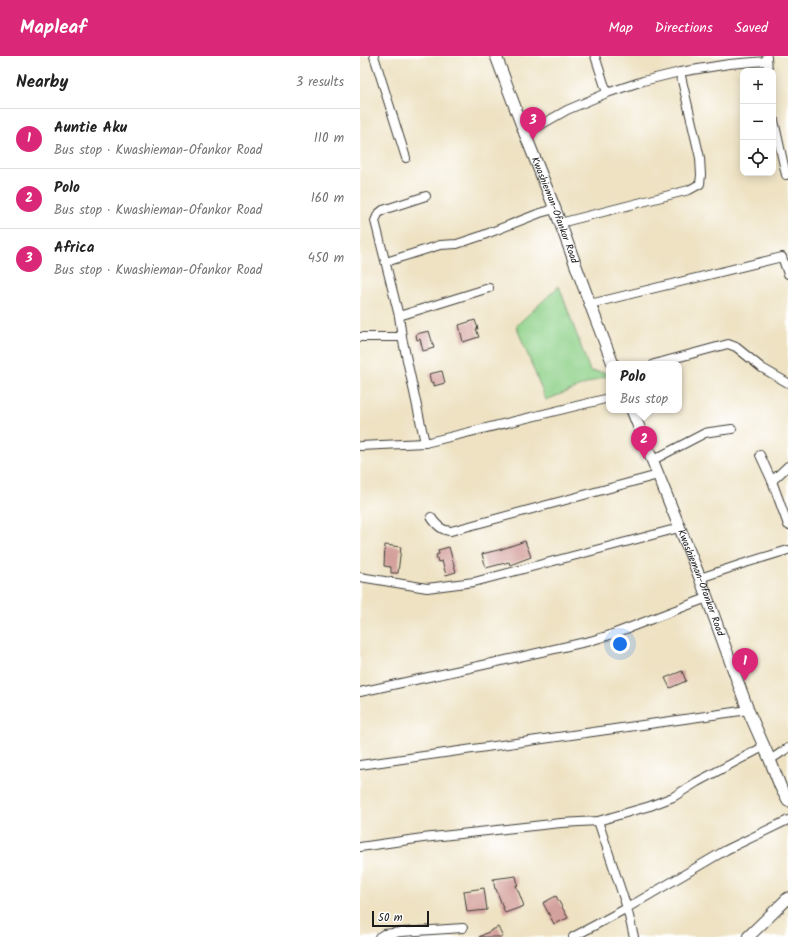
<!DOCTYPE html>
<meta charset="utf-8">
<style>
:root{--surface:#fff;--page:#f2f2f2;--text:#222;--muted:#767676;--line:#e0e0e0;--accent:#db2777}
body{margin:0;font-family:Kalam,sans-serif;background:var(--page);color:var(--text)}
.controls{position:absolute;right:12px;top:12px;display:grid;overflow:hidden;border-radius:8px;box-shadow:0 2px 10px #0003}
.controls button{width:36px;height:36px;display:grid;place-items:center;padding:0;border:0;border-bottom:1px solid var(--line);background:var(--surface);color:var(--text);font:20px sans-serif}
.scale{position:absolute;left:12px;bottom:10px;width:57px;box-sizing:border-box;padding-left:4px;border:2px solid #1c1c1c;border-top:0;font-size:11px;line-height:14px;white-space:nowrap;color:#1c1c1c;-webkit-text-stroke:3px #fff;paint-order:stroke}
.you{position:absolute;left:260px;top:588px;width:14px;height:14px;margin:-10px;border:3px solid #fff;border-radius:50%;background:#1a73e8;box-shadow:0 0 0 6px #1a73e833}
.badge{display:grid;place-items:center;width:26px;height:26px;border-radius:50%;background:var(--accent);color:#fff;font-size:13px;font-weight:700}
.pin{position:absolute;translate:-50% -33px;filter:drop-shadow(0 1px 2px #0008)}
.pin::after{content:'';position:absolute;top:21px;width:14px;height:12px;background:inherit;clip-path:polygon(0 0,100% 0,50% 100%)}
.popup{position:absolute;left:246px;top:305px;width:76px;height:52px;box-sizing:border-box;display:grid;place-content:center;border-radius:8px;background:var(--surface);filter:drop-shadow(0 1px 3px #0005);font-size:13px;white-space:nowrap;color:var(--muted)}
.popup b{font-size:15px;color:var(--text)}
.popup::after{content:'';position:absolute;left:50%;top:100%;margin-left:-8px;border:8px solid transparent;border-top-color:var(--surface)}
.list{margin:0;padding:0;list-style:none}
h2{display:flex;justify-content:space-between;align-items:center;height:52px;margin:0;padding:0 16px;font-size:17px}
h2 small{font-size:13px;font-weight:400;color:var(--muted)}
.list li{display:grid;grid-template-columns:26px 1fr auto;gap:12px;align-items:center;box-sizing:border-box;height:60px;padding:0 16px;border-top:1px solid var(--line)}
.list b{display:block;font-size:15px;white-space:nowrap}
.list p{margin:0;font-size:13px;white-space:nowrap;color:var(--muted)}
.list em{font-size:13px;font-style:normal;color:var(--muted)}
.icon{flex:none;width:22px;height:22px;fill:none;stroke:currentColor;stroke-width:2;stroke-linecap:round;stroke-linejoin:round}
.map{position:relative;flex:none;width:428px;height:881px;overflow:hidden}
header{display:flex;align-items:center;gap:24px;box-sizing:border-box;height:56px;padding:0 20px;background:var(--accent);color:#fff}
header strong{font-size:19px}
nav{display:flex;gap:22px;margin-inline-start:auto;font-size:14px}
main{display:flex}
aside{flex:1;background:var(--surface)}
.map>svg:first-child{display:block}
.green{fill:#8fd189;stroke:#567652}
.building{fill:#d4a09c}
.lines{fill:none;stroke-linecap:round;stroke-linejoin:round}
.street-casing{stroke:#3c3a35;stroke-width:10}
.secondary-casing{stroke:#3c3a35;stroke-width:13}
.street{stroke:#fff;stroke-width:8}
.secondary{stroke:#fff;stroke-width:11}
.labels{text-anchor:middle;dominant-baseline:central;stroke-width:3;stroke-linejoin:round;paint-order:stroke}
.street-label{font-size:10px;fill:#1c1c1c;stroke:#fff}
</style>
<header>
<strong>Mapleaf</strong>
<nav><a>Map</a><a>Directions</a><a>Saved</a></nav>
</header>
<main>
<aside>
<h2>Nearby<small>3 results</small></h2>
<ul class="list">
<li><span class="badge">1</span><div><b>Auntie Aku</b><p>Bus stop · Kwashieman-Ofankor Road</p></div><em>110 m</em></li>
<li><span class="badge">2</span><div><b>Polo</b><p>Bus stop · Kwashieman-Ofankor Road</p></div><em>160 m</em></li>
<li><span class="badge">3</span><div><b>Africa</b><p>Bus stop · Kwashieman-Ofankor Road</p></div><em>450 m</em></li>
</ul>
</aside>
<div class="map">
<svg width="428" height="881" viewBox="0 0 428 881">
<rect width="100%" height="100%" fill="#fff"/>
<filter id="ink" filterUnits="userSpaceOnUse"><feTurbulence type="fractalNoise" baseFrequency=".025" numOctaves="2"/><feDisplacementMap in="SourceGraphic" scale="8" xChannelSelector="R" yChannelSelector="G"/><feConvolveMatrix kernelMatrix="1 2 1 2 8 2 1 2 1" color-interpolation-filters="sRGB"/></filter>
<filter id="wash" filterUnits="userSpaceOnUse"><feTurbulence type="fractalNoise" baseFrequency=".012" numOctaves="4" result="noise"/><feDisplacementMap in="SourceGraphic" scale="16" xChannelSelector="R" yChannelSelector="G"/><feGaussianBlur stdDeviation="0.9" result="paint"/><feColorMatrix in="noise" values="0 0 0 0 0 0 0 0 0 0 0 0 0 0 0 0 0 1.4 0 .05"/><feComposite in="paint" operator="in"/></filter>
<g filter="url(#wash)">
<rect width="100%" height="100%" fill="#eee2c3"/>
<path class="green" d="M199 230 230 315 249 317V319L186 344 156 270Z"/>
<g id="blocks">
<g class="building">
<path d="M115 264 118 273H116L119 281 103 286 99 269Z"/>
<path d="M69 275 74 292 63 295 60 283 57 284 56 278Z"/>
<path d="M82 315 85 327 74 330V326L71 327 69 318Z"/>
<path d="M165 485 171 501 150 509 149 506 126 512 122 498 142 493Z"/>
<path d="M25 489 41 491 38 517H31V511L24 510Z"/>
<path d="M89 491 96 516 86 519 82 505 78 506 76 499 79 498 78 494Z"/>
<path d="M322 615 326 625 310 632 305 622Z"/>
<path d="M156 820 158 829H156L164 850 145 857 136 833H135L133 823Z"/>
<path d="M124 832 127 854 107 856 104 835Z"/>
<path d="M196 840 208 862 194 868 183 847Z"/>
<path d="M138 871 143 881H119Z"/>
</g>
</g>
</g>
<g filter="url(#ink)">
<use href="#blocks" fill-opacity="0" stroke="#3c3a35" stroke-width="1"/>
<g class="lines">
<defs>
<g id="street">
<path d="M14 0 46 102"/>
<path d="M235 0 247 37"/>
<path d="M407 1 408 15"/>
<path d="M413 60 426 119 428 118"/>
<path d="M165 78 207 54 247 37 283 25 320 16 369 8 406 5"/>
<path d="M200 167 329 134 340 128 341 119 340 102 320 16"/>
<path d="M26 206 80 189 97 188 121 180 180 157 195 153"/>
<path d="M230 248 422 201 428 218"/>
<path d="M39 260 129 232"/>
<path d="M0 281H42"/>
<path d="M294 308 368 288 376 291 402 312 428 327"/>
<path d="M65 387 42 281 39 260 15 165 18 158 23 154 66 140"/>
<path d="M0 390 65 387 249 342"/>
<path d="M400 399 412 425 428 469"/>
<path d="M293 404 345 377 350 376 372 373"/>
<path d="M412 425 428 410"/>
<path d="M71 461C76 469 82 475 91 475L298 419"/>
<path d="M0 521 67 532 114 526 319 472"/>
<path d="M340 522 382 508 428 494"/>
<path d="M0 636 137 606 230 585 250 579 347 542"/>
<path d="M410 704 428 692"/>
<path d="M0 709 388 654"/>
<path d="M238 765 267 852 274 881"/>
<path d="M0 791 63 782 201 767 238 765 290 750 313 741 337 726 405 690"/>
<path d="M19 881 24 878 42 876 103 872"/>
<path d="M213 881 267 852 366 794 428 764"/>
</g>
<g id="secondary">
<path id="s1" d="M136 0 165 78 195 153 230 248 253 308"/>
<path id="s2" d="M272 354 340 522 388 654 410 704 421 732 428 745"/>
<path d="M388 881 428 842"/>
</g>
</defs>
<use href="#street" class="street-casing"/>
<use href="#secondary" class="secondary-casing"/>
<use href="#street" class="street"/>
<use href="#secondary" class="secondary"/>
</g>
</g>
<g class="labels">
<g class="street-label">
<text stroke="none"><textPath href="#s1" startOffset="165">Kwashieman-Ofankor Road</textPath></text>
<text stroke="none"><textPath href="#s2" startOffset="186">Kwashieman-Ofankor Road</textPath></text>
</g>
</g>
</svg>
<div class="controls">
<button>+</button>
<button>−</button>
<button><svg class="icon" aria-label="locate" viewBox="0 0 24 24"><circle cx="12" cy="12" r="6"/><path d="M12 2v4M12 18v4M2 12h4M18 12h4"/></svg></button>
</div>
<div class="scale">50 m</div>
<div class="you"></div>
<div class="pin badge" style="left:385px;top:625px">1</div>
<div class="pin badge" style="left:284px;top:403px">2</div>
<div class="popup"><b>Polo</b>Bus stop</div>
<div class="pin badge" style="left:173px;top:84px">3</div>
</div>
</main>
